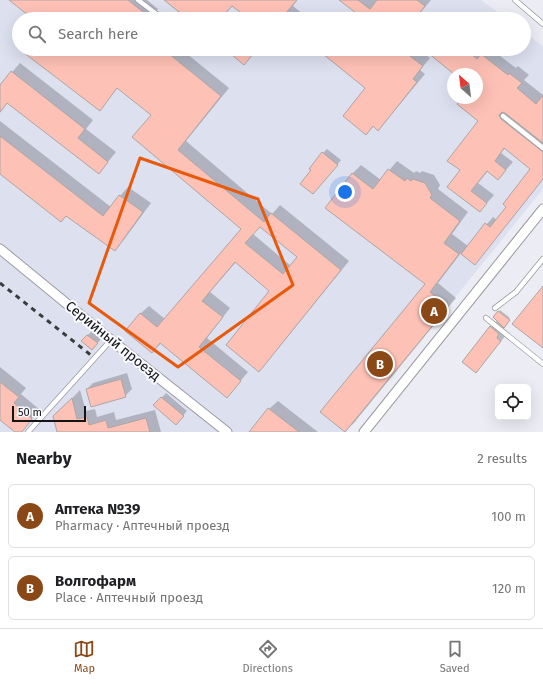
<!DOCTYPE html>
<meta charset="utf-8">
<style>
:root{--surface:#fff;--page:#f2f2f2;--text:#202124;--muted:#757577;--line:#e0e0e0;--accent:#8a4816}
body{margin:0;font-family:"Fira Sans",sans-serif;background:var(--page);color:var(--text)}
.controls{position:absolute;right:12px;bottom:12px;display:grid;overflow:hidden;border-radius:6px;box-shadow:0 4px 16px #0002}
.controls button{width:36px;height:36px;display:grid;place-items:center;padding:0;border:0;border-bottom:1px solid var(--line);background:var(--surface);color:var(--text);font:20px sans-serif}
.compass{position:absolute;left:447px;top:68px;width:36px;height:36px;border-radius:50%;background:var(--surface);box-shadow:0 4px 16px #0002;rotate:332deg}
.scale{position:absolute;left:12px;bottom:10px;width:74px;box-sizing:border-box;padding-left:4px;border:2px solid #141417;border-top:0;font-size:11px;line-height:14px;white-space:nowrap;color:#141417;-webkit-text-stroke:3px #f9faff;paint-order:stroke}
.you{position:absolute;left:345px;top:192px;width:14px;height:14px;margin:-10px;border:3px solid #fff;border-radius:50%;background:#1a73e8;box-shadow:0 0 0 6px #1a73e833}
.badge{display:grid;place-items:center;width:26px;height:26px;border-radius:50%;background:var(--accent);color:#fff;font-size:13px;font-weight:700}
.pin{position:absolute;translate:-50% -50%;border:2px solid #fff;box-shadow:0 1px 4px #0006}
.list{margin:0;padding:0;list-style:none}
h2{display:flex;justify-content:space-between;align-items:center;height:52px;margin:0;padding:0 16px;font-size:17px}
h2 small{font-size:13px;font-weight:400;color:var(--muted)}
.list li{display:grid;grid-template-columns:26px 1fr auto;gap:12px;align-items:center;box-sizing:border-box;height:64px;margin:0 8px 8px;padding:0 8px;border:1px solid var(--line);border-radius:6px}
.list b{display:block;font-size:15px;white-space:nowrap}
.list p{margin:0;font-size:13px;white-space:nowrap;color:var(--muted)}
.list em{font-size:13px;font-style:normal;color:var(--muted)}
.icon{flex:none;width:22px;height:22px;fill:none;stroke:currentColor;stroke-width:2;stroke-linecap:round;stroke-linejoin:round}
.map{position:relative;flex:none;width:543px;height:432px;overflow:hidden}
.search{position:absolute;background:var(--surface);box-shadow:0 4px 16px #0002;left:12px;right:12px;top:12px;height:44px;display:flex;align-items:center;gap:10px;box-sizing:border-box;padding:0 14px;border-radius:22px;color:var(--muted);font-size:15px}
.sheet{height:196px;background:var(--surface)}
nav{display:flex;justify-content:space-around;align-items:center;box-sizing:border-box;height:56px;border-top:1px solid var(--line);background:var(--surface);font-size:11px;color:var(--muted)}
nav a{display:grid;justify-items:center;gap:2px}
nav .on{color:var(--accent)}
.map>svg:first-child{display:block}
.built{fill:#dde0ef;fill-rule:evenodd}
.shadow{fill:#0003;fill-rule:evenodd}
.building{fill:#fec1b6;stroke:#aea5a3;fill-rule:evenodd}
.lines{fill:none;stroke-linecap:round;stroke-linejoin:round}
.lane-casing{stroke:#9a9ba2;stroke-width:6}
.street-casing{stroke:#9a9ba2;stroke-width:11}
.lane{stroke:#fff;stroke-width:4.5}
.street{stroke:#fff;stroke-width:9}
.rail{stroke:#3b3c3f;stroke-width:3;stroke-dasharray:5 5;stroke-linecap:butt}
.marked{fill:none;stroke:#e8590c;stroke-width:3;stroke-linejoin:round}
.labels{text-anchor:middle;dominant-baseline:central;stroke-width:4;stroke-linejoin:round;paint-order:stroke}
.street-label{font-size:14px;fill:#141417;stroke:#f9faff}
</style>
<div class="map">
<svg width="543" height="432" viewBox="0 0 543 432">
<rect width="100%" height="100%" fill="#ebecf4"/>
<path class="built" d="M0 0H481L507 19H19V49H524V32L543 46V189L346 432H0ZM453 74H477V98H453Z"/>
<g class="shadow">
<path d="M11 0H147L158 9 150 19H34Z"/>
<path d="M166 0H297L293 6 308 18 307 19H244L246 16 233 5 221 19H190Z"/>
<path d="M340 0H431L420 13 424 16 421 19H352L357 13Z"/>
<path d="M29 49H181L229 88 186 141 272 214 280 205 349 261 267 362 259 370 271 291 236 262 210 292 230 308 207 338 248 372 227 397 161 343 152 352 140 314 149 306 165 319 242 228 133 137 152 115 118 87 100 109ZM260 226 298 257 291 266 253 234Z"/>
<path d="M328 49H420L430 58 420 70 425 74 386 121 378 129 374 126 366 134 367 88Z"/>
<path d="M431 49H482L485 52 488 49H491L516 68 518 66 529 75 524 80 543 95V179L482 256 475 264 461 253 438 283 456 298 354 423 345 431 426 284 326 208 353 173 361 165 381 180 397 161 414 173 416 171 420 173 422 171 434 175 440 185 438 189 468 212 452 234 468 246 493 217 497 220 508 206 532 168 505 148 501 153 513 162 498 179 488 171 478 183 494 195 480 211 461 170 480 120 463 98H477V74H456Z"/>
<path d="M20 63 93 120 86 129 116 152 99 173 8 102 0 113V86Z"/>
<path d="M0 121 111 207 120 196 128 187 151 203 123 241 115 249 67 215 0 173Z"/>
<path d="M327 149 341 160 329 175 323 153Z"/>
<path d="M500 310 510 318 502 331 507 334 476 372 491 327 497 321 499 312Z"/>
<path d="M92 331 101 339 96 345 82 341Z"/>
<path d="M0 367 26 388 21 394 40 410 21 432H16L0 419Z"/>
<path d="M127 373 132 389 125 396 87 389 93 383Z"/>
<path d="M80 390 86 411 95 409 97 417 114 412 116 420 155 410 161 432H58L54 417Z"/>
<path d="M166 393 187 411 180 419 155 405Z"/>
<path d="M278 401 318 432H253L269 409Z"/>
</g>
<g class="building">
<path d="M9 0H128L152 19H33Z"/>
<path d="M164 0H297L285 14 291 19H242L245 16 232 6 220 19H188Z"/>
<path d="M339 0H358L370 9 377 0H417L425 6 415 19H351L356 13Z"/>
<path d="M19 49H163L221 96 178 150 264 222 271 213 341 270 259 372 226 345 269 291 235 262 202 301 223 317 199 347 241 381 227 398 160 343 152 353 125 331 140 313 157 327 241 229 132 137 151 115 117 88 100 111ZM260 227 297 257 283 274 245 243Z"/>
<path d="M225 49H257L244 65Z"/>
<path d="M327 49H401L423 66 413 79 417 82 378 131 373 126 366 135 343 116 365 88 323 54Z"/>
<path d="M423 49H465L477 59 481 54 508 75 509 73 522 83 517 88 536 104 543 95V143L505 113 502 112 499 115 501 119 543 152V179L475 265 461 254 485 223 490 227 506 207 503 204 530 169 504 148 495 161 506 170 498 180 487 171 471 191 487 203 480 212 447 187 460 170 447 161 478 121 457 104 462 98H477V74H454Z"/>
<path d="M11 71 85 129 78 138 108 162 99 174 7 103 0 112V85Z"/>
<path d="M0 136 103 216 119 195 143 212 115 251 66 216 61 222 0 174Z"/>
<path d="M322 152 338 165 313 194 300 184 311 170 309 169Z"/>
<path d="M388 169 405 181 407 178 411 181 413 179 425 183 432 195 430 198 460 221 444 243 459 254 430 292 448 307 345 432 320 412 425 284 325 208 352 173 373 189Z"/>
<path d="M543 286V348L512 324Z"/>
<path d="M498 311 510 320 504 328 493 317Z"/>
<path d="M490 326 499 334 497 338 501 341 476 373 462 362Z"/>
<path d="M87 335 98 343 92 350 81 341Z"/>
<path d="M121 379 126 397 91 407 86 389Z"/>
<path d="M0 382 19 397 14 403 32 419 22 432H15L0 420Z"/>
<path d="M161 397 184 416 176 425 153 405Z"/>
<path d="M72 398 77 419 87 417 89 425 106 420 108 428 146 418 150 432H57L53 416Z"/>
<path d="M268 408 299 432H249Z"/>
</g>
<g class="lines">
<defs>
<g id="lane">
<path d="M138 0 159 16"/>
<path d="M515 0 543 24"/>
<path d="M503 116 543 148"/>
<path d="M495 308 516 292 543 259"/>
<path d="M486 318 543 364"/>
<path d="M28 432 111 340"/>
</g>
<g id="street">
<path d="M0 249 111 340 227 432"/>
<path d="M364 432 543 209"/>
</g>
</defs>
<use href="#lane" class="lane-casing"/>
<use href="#street" class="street-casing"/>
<use href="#lane" class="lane"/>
<use href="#street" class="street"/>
<path class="rail" d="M0 283 92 356"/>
</g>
<path class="marked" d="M140 158 258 199 293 285 178 367 89 303Z"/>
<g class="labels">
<g class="street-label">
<text transform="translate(113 341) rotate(39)">Серийный проезд</text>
</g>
</g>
</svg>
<div class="controls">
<button><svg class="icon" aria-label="locate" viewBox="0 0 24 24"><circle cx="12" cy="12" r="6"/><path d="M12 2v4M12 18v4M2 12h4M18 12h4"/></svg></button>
</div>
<svg class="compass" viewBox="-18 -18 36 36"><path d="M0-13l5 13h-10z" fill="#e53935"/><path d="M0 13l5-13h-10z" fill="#757577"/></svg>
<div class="scale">50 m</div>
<div class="you"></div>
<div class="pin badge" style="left:434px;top:311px">A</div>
<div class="pin badge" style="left:380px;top:364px">B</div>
<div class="search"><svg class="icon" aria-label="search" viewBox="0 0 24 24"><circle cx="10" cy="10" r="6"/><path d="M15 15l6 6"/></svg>Search here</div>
</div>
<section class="sheet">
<h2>Nearby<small>2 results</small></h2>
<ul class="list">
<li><span class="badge">A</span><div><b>Аптека №39</b><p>Pharmacy · Аптечный проезд</p></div><em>100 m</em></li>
<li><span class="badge">B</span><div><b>Волгофарм</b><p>Place · Аптечный проезд</p></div><em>120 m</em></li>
</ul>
</section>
<nav>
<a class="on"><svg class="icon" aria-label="map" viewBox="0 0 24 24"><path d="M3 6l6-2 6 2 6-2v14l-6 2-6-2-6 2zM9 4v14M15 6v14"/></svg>Map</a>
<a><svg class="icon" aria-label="directions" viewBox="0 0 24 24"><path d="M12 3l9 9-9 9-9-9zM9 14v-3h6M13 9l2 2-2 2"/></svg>Directions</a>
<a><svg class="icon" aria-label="saved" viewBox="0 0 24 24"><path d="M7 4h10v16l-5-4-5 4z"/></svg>Saved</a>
</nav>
